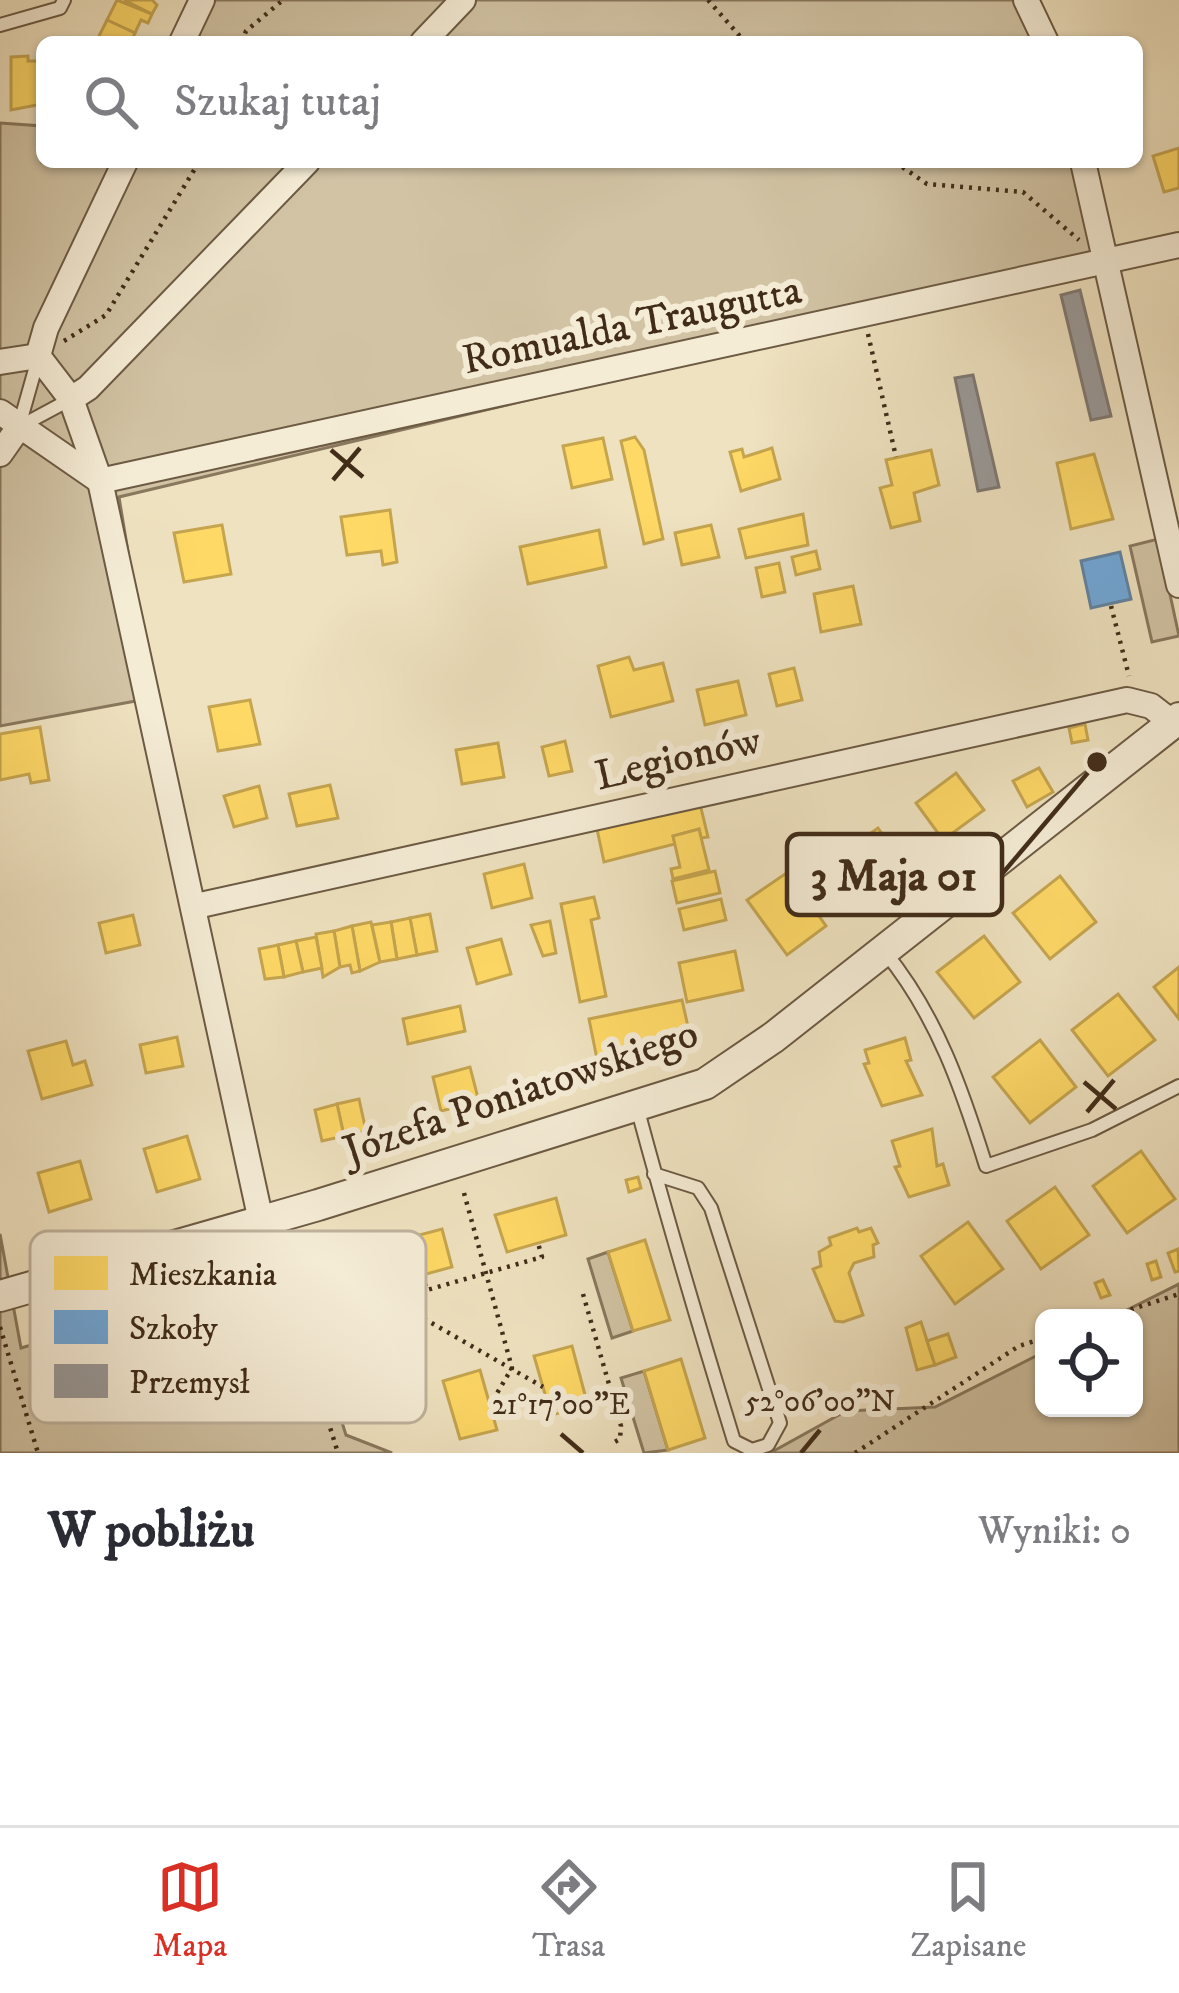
<!DOCTYPE html>
<html lang="pl">
<meta charset="utf-8">
<style>
:root{--surface:#fff;--page:#f2f2f3;--text:#2b2b33;--muted:#7c7c81;--line:#e1e1e2;--accent:#d93025}
body{margin:0;font-family:"IM FELL DW Pica",serif;background:var(--page);color:var(--text)}
.controls{position:absolute;right:36px;bottom:36px;display:grid;overflow:hidden;border-radius:18px;box-shadow:0 3px 9px #0004}
.controls button{width:108px;height:108px;display:grid;place-items:center;padding:0;border:0;border-bottom:3px solid var(--line);background:var(--surface);color:var(--text);font:60px sans-serif}
.list{margin:0;padding:0;list-style:none}
h2{display:flex;justify-content:space-between;align-items:center;height:156px;margin:0;padding:0 48px;font-size:51px}
h2 small{font-size:39px;font-weight:400;color:var(--muted)}
.icon{flex:none;width:66px;height:66px;fill:none;stroke:currentColor;stroke-width:2;stroke-linecap:round;stroke-linejoin:round}
.map{position:relative;flex:none;width:1179px;height:1453px;overflow:hidden}
.search{position:absolute;background:var(--surface);box-shadow:0 3px 9px #0004;left:36px;right:36px;top:36px;height:132px;display:flex;align-items:center;gap:30px;box-sizing:border-box;padding:0 42px;border-radius:18px;color:var(--muted);font-size:45px}
.sheet{height:372px;background:var(--surface)}
nav{display:flex;justify-content:space-around;align-items:center;box-sizing:border-box;height:168px;border-top:3px solid var(--line);background:var(--surface);font-size:33px;color:var(--muted)}
nav a{display:grid;justify-items:center;gap:6px}
nav .on{color:var(--accent)}
.map>svg:first-child{display:block}
.green{fill:#d1c3a4;stroke:#89785e;stroke-width:3}
.homes{fill:#ffd966;stroke:#c6a54f;stroke-width:3}
.schools{fill:#6fa8dc;stroke:#6183a2;stroke-width:3}
.industry{fill:#999;stroke:#7f7873;stroke-width:3}
.lines{fill:none;stroke-linecap:round;stroke-linejoin:round}
.service-casing{stroke:#6c5a43;stroke-width:16}
.minor-casing{stroke:#6c5a43;stroke-width:28}
.tertiary-casing{stroke:#6c5a43;stroke-width:34}
.path{stroke:#412c19;stroke-width:4.5;stroke-dasharray:3 6;stroke-linecap:butt}
.service{stroke:#f5ecd6;stroke-width:12}
.minor{stroke:#f5ecd6;stroke-width:24}
.tertiary{stroke:#f5ecd6;stroke-width:30}
.ticks{fill:none;stroke:#412c19;stroke-width:4.5}
.labels{text-anchor:middle;dominant-baseline:central;stroke-width:12;stroke-linejoin:round;paint-order:stroke}
.street-label{font-size:42px;fill:#412c19;stroke:#f5ecd6}
.key{fill:#f5ecd6;stroke:#bfb29d;stroke-width:3}
.key-label{font-size:33px;fill:#412c19}
.ticks-label{font-size:30px;text-anchor:middle;fill:#412c19;stroke:#f5ecd6;stroke-width:12;stroke-linejoin:round;paint-order:stroke}
.leader{fill:none;stroke:#412c19;stroke-width:4.5}
.callout-dot{fill:#412c19;stroke:#f5ecd6;stroke-width:4.5}
.callout{fill:#f5ecd6;stroke:#412c19;stroke-width:4.5}
.callout-label{font-size:45px;text-anchor:middle;font-weight:bold;fill:#412c19}
</style>
<div class="map">
<svg width="1179" height="1453" viewBox="0 0 1179 1453">
<rect width="100%" height="100%" fill="#efe2c0"/>
<filter id="stains"><feTurbulence type="fractalNoise" baseFrequency=".00167" numOctaves="4"/><feColorMatrix values="0 0 0 0 .2 0 0 0 0 .09 0 0 0 0 .02 0 0 0 .5 -.17"/></filter>
<radialGradient id="worn" r=".72"><stop offset=".6" stop-color="#630" stop-opacity="0"/><stop offset="1" stop-color="#630" stop-opacity=".3"/></radialGradient>
<g class="green">
<path d="M202 0H1026L1046 42H182Z"/>
<path d="M0 123 42 126V162H1083L1106 263 119 497 152 698 0 726Z"/>
<path d="M1158 539 1179 636 1152 642 1130 546Z"/>
<path d="M0 1234 21 1348 293 1267 346 1435 392 1453H0Z"/>
<path d="M608 1252 633 1331 612 1338 588 1259Z"/>
<path d="M1179 1284V1453H770L846 1411 935 1407 1044 1352V1408H1134V1318H1111Z"/>
<path d="M644 1371 668 1450 644 1453 621 1378Z"/>
</g>
<g class="homes">
<path d="M117 0 152 14 148 23 141 20 135 33 107 20Z"/>
<path d="M124 0H152L157 5 152 14Z"/>
<path d="M107 20 135 33 131 42H96Z"/>
<path d="M28 56V61H42V104L11 110V57Z"/>
<path d="M1179 148V188L1164 192 1153 156Z"/>
<path d="M635 437 644 450 663 539 644 544 621 441Z"/>
<path d="M603 438 612 479 572 488 563 446Z"/>
<path d="M772 448 780 479 741 491 730 452 742 449 744 457Z"/>
<path d="M931 450 939 485 914 493 920 521 891 528 880 488 892 485 886 460Z"/>
<path d="M1094 454 1113 519 1071 529 1057 463Z"/>
<path d="M390 510 397 562 383 565 381 551 347 555 341 517Z"/>
<path d="M803 514 808 545 746 558 739 529Z"/>
<path d="M222 525 231 574 184 582 174 533Z"/>
<path d="M711 525 719 557 682 565 675 533Z"/>
<path d="M599 530 606 567 528 584 520 547Z"/>
<path d="M816 551 820 569 796 575 792 557Z"/>
<path d="M779 563 785 592 762 597 756 568Z"/>
<path d="M853 586 861 624 821 632 814 594Z"/>
<path d="M629 657 634 670 663 663 673 701 611 717 598 666Z"/>
<path d="M794 668 802 700 777 706 769 674Z"/>
<path d="M738 681 746 715 705 725 697 690Z"/>
<path d="M250 700 260 744 218 751 209 707Z"/>
<path d="M1085 724 1088 740 1072 743 1069 728Z"/>
<path d="M40 727 49 780 31 783 29 774 0 780V734Z"/>
<path d="M565 741 572 771 549 776 542 747Z"/>
<path d="M498 743 504 777 462 784 456 750Z"/>
<path d="M1039 768 1053 792 1027 807 1013 781Z"/>
<path d="M956 773 984 810 943 840 916 803Z"/>
<path d="M330 785 338 818 297 826 289 794Z"/>
<path d="M259 786 267 818 234 827 224 796Z"/>
<path d="M700 804 708 837 701 838 699 829 673 836 675 844 604 862 597 829Z"/>
<path d="M878 828 907 869 864 899 835 858Z"/>
<path d="M699 829 709 870 673 879 671 869 680 867 673 836Z"/>
<path d="M524 864 532 898 492 908 484 874Z"/>
<path d="M715 871 720 893 677 903 672 881Z"/>
<path d="M788 872 826 926 787 955 747 900Z"/>
<path d="M1060 876 1096 922 1050 959 1013 913Z"/>
<path d="M594 897 599 918 591 920 606 996 580 1002 561 904Z"/>
<path d="M721 899 726 920 684 930 679 909Z"/>
<path d="M430 914 437 951 417 955 410 918Z"/>
<path d="M133 915 140 945 106 953 99 923Z"/>
<path d="M410 918 417 955 397 959 391 922Z"/>
<path d="M550 921 556 953 543 956 531 925Z"/>
<path d="M371 922 380 962 360 971 352 926Z"/>
<path d="M391 922 397 959 380 962 372 925Z"/>
<path d="M352 926 360 971 352 973 350 965 340 967 334 931Z"/>
<path d="M334 931 340 967 323 977 316 934Z"/>
<path d="M984 936 1020 982 974 1018 937 972Z"/>
<path d="M316 937 322 968 303 972 296 941Z"/>
<path d="M501 939 511 974 477 984 467 948Z"/>
<path d="M296 941 303 972 284 977 278 945Z"/>
<path d="M278 945 284 977 265 979 259 949Z"/>
<path d="M735 951 743 990 687 1002 679 963Z"/>
<path d="M1179 967V1019L1154 987Z"/>
<path d="M1118 994 1155 1040 1108 1076 1072 1030Z"/>
<path d="M682 1000 691 1040 597 1059 589 1019Z"/>
<path d="M460 1006 465 1031 408 1044 403 1019Z"/>
<path d="M177 1037 183 1066 146 1073 140 1045Z"/>
<path d="M905 1038 911 1060 906 1061 922 1095 882 1106 864 1064 869 1063 865 1050Z"/>
<path d="M1040 1040 1076 1087 1030 1123 993 1077Z"/>
<path d="M66 1041 73 1065 85 1061 92 1085 42 1099 28 1051Z"/>
<path d="M470 1067 479 1102 441 1111 433 1077Z"/>
<path d="M359 1099 366 1131 344 1136 337 1104Z"/>
<path d="M337 1104 344 1136 322 1141 315 1110Z"/>
<path d="M932 1129 937 1166 943 1164 949 1185 909 1197 895 1167 900 1166 892 1141Z"/>
<path d="M187 1136 200 1179 157 1192 144 1149Z"/>
<path d="M1141 1151 1175 1199 1127 1233 1093 1186Z"/>
<path d="M80 1161 91 1199 49 1212 38 1173Z"/>
<path d="M638 1177 641 1188 629 1192 626 1180Z"/>
<path d="M1055 1187 1089 1235 1041 1269 1007 1221Z"/>
<path d="M556 1198 566 1235 507 1252 495 1215Z"/>
<path d="M968 1222 1003 1269 955 1304 921 1256Z"/>
<path d="M857 1228 859 1232 871 1228 878 1243 873 1245 874 1257 854 1263 849 1273 863 1315 843 1322 835 1321 813 1269 821 1266 819 1252 831 1245 829 1238Z"/>
<path d="M442 1229 452 1267 393 1283 381 1245Z"/>
<path d="M645 1240 670 1320 633 1331 608 1252Z"/>
<path d="M1178 1249 1179 1271 1175 1272 1168 1253Z"/>
<path d="M1156 1261 1161 1277 1152 1280 1147 1264Z"/>
<path d="M1103 1280 1110 1295 1101 1298 1095 1283Z"/>
<path d="M921 1322 935 1365 917 1370 906 1328Z"/>
<path d="M948 1334 956 1357 935 1365 927 1341Z"/>
<path d="M572 1346 588 1406 551 1415 534 1356Z"/>
<path d="M681 1359 705 1438 668 1450 644 1371Z"/>
<path d="M480 1370 497 1430 460 1439 443 1381Z"/>
</g>
<path class="schools" d="M1120 552 1131 599 1091 608 1081 561Z"/>
<g class="industry">
<path d="M1080 290 1111 416 1091 420 1061 295Z"/>
<path d="M973 375 999 487 978 491 955 378Z"/>
</g>
<g class="lines">
<defs>
<g id="service">
<path d="M0 25 60 8 64 0"/>
<path d="M19 426 38 359"/>
<path d="M19 427 71 399"/>
<path d="M885 952C937 1016 962 1089 986 1166L1092 1130 1179 1086"/>
<path d="M637 1107C667 1219 700 1330 734 1441L752 1450 768 1445 780 1423 711 1208 698 1188 654 1174"/>
</g>
<g id="minor">
<path d="M1026 0 1046 42"/>
<path d="M182 42 202 0"/>
<path d="M423 42 463 0"/>
<path d="M1083 162 1179 585"/>
<path d="M38 356 71 399 100 481 261 1221"/>
<path d="M38 356 46 328 125 162"/>
<path d="M0 362 38 356"/>
<path d="M71 399 88 388 307 162"/>
<path d="M0 412 100 481 1179 245"/>
<path d="M0 454 19 427"/>
<path d="M196 906 1127 700 1151 706 1173 723"/>
</g>
<path id="tertiary" d="M0 1296 318 1205 705 1084 774 1037 1179 718"/>
</defs>
<use href="#service" class="service-casing"/>
<use href="#minor" class="minor-casing"/>
<use href="#tertiary" class="tertiary-casing"/>
<g class="path">
<path d="M708 0 745 42"/>
<path d="M242 42 246 31 283 0"/>
<path d="M895 162 927 184 1023 192 1079 240"/>
<path d="M868 334 896 457"/>
<path d="M64 341 106 315 199 162"/>
<path d="M1111 606 1129 676"/>
<path d="M464 1193 512 1368 490 1405"/>
<path d="M274 1248 338 1453"/>
<path d="M422 1275 427 1290 542 1257 538 1243"/>
<path d="M583 1294 621 1426 620 1439 611 1444"/>
<path d="M343 1300 374 1290 543 1387"/>
<path d="M1105 1318 1179 1294"/>
<path d="M0 1327 38 1453"/>
<path d="M855 1453 1019 1346 1044 1338"/>
</g>
<use href="#service" class="service"/>
<use href="#minor" class="minor"/>
<use href="#tertiary" class="tertiary"/>
</g>
<path class="ticks" d="M331 450 363 477M333 480 360 448M1084 1082 1116 1109M1087 1112 1114 1080M561 1434 583 1453M801 1453 820 1430"/>
<g class="labels">
<g class="street-label">
<text transform="translate(632 326) rotate(-12)">Romualda Traugutta</text>
<text transform="translate(678 759) rotate(-13)">Legionów</text>
<text transform="translate(521 1093) rotate(-19)">Józefa Poniatowskiego</text>
</g>
</g>
<rect x="30" y="1231" width="396" height="192" rx="18" class="key"/>
<rect x="54" y="1256" width="54" height="34" fill="#ffd966"/>
<rect x="54" y="1310" width="54" height="34" fill="#6fa8dc"/>
<rect x="54" y="1364" width="54" height="34" fill="#999"/>
<g class="key-label">
<text x="129" y="1285">Mieszkania</text>
<text x="129" y="1339">Szkoły</text>
<text x="129" y="1393">Przemysł</text>
</g>
<g class="ticks-label">
<text x="820" y="1411">52°06'00"N</text>
<text x="561" y="1414">21°17'00"E</text>
</g>
<path class="leader" d="M1097 762L1002 874"/>
<circle class="callout-dot" cx="1097" cy="762" r="12"/>
<rect class="callout" x="787" y="834" width="215" height="81" rx="12"/>
<g class="callout-label">
<text x="894" y="890">3 Maja 01</text>
</g>
<rect width="100%" height="100%" filter="url(#stains)"/>
<rect width="100%" height="100%" fill="url(#worn)"/>
</svg>
<div class="controls">
<button><svg class="icon" aria-label="locate" viewBox="0 0 24 24"><circle cx="12" cy="12" r="6"/><path d="M12 2v4M12 18v4M2 12h4M18 12h4"/></svg></button>
</div>
<div class="search"><svg class="icon" aria-label="search" viewBox="0 0 24 24"><circle cx="10" cy="10" r="6"/><path d="M15 15l6 6"/></svg>Szukaj tutaj</div>
</div>
<section class="sheet">
<h2>W pobliżu<small>Wyniki: 0</small></h2>
<ul class="list">
</ul>
</section>
<nav>
<a class="on"><svg class="icon" aria-label="map" viewBox="0 0 24 24"><path d="M3 6l6-2 6 2 6-2v14l-6 2-6-2-6 2zM9 4v14M15 6v14"/></svg>Mapa</a>
<a><svg class="icon" aria-label="directions" viewBox="0 0 24 24"><path d="M12 3l9 9-9 9-9-9zM9 14v-3h6M13 9l2 2-2 2"/></svg>Trasa</a>
<a><svg class="icon" aria-label="saved" viewBox="0 0 24 24"><path d="M7 4h10v16l-5-4-5 4z"/></svg>Zapisane</a>
</nav>
